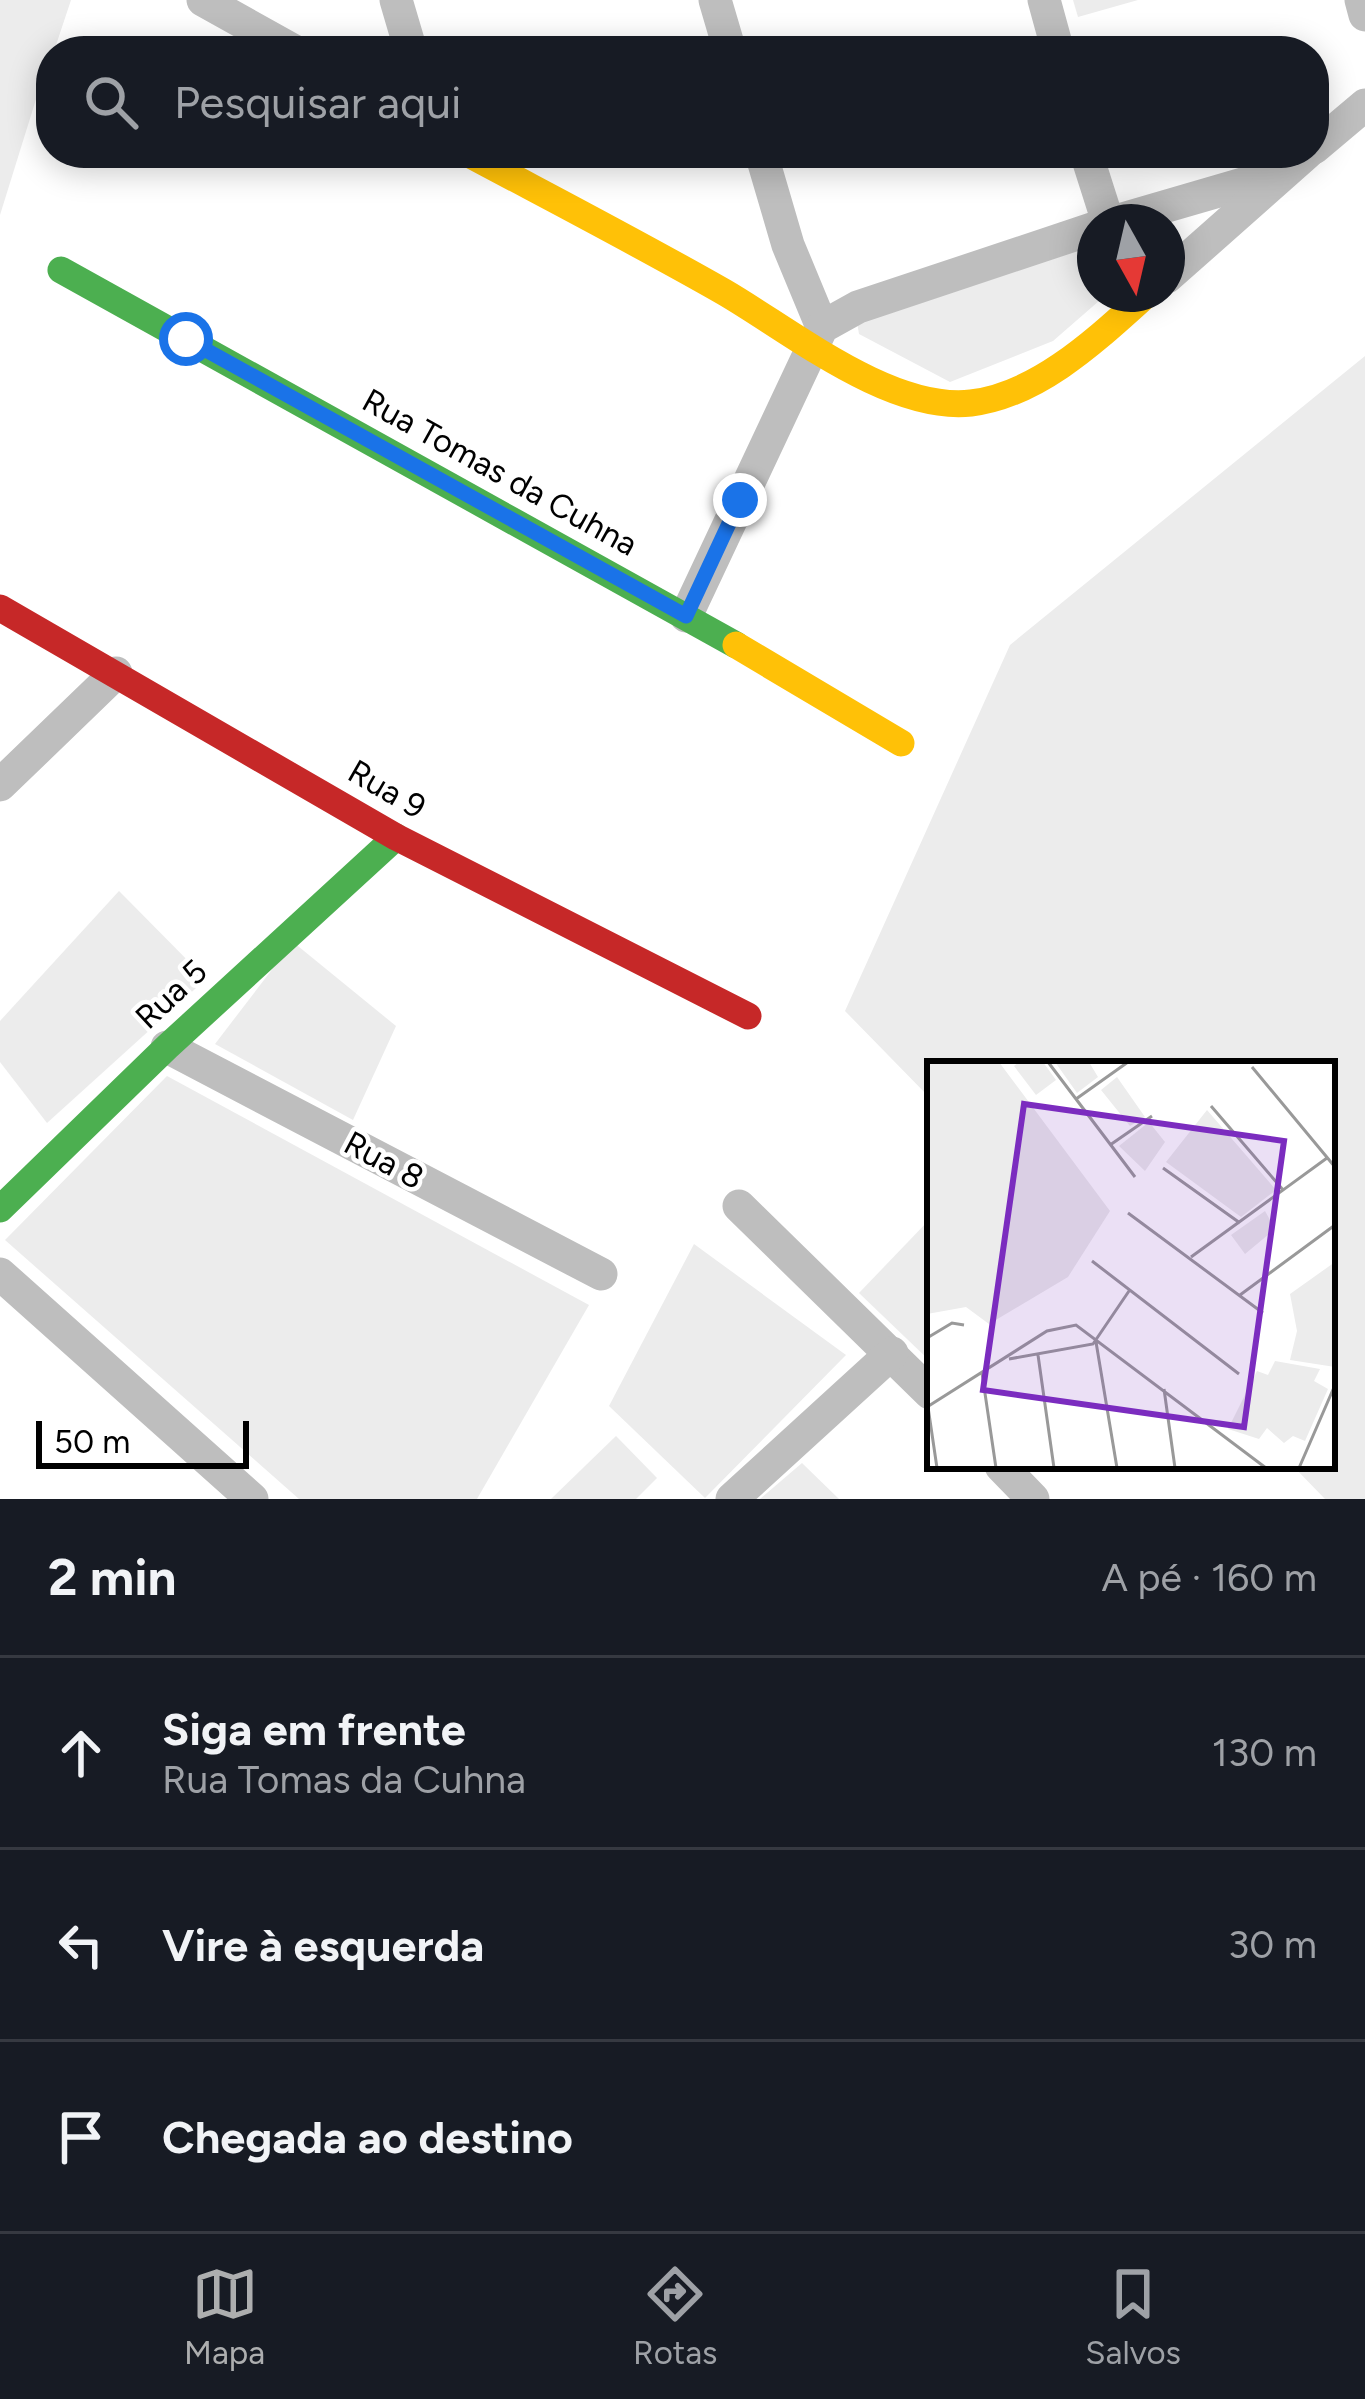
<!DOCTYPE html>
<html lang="pt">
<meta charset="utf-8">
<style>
:root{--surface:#171b24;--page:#20242c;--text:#f1f3f6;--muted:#9ea1a6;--line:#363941;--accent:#adaeaf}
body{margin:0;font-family:Figtree,sans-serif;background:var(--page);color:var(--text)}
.compass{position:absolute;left:1077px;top:204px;width:108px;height:108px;border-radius:50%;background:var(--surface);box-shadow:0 6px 30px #0003;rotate:172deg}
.scale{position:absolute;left:36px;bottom:30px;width:213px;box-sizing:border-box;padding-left:12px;border:6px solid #000;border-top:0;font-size:33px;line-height:42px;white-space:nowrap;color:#000;-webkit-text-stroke:9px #fff;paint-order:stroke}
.stop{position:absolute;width:36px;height:36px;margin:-27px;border:9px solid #1a73e8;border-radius:50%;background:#fff}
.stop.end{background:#1a73e8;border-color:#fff;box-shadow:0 3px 12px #0008}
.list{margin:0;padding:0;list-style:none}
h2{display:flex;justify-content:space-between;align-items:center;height:156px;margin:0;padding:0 48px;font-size:51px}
h2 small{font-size:39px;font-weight:400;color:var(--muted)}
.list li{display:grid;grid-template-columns:78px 1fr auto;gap:36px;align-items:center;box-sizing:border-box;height:192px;padding:0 48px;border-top:3px solid var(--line)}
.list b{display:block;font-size:45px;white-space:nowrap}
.list p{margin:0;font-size:39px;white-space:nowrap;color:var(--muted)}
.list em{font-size:39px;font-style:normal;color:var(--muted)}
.icon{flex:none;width:66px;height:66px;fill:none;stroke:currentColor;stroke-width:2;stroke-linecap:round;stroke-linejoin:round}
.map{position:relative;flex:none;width:1365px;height:1499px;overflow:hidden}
.search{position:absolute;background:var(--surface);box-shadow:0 6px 30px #0003;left:36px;right:36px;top:36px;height:132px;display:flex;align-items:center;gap:30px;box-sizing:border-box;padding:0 42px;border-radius:48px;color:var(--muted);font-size:45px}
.sheet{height:732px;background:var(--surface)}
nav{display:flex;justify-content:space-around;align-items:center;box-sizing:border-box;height:168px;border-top:3px solid var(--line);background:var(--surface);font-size:33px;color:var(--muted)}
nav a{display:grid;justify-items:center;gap:6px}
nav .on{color:var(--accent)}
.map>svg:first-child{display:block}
.green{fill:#ececec}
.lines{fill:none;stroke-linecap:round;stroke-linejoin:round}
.street{stroke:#bebebe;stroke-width:33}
.fast{stroke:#4caf50;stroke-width:27}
.slow{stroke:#ffc107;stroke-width:27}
.jam{stroke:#c62828;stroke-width:27}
.route{stroke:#1a73e8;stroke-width:15}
.labels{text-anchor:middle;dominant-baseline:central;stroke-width:9;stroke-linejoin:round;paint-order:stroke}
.street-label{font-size:33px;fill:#000;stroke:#fff}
.inset-road{fill:none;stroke:#999;stroke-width:3}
.view{fill:#7b2cbf;fill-opacity:0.15;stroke:#7b2cbf;stroke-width:6}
.inset-edge{fill:none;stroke:#000;stroke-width:6}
</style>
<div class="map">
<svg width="1365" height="1499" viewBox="0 0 1365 1499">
<rect width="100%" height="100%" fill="#fff"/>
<g class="green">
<path d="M0 0H71L54 51H51L0 215Z"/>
<path d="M1073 0H1138L1078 17Z"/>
<path d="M1095 240V294H1107L1053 341 950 382 859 334 856 316Z"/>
<path d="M1365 356V1499H1325L1293 1466H1332V1064H930V1098L845 1011 1010 645Z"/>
<path d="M119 891 206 979 47 1123 0 1062V1021Z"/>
<path d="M293 942 396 1026 353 1120 215 1044Z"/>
<path d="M167 1076 589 1305 477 1499H299L5 1240Z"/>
<path d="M930 1219V1361L859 1293Z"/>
<path d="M694 1244 846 1355 705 1498 609 1406Z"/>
<path d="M616 1436 657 1478 636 1499H551Z"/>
<path d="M802 1463 839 1499H760Z"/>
</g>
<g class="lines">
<g class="street">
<path d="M203 0 294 51"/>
<path d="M396 0 411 51"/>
<path d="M715 0 730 51"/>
<path d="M1044 0 1058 51"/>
<path d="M1361 0 1365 15"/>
<path d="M1314 148 1365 105"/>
<path d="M761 153 788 245 822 327"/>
<path d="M1086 153 1108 222"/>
<path d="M1112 222 1277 174"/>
<path d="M1167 277 1307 153"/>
<path d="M686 616 822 327 858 307 1095 228"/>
<path d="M0 785 116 673"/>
<path d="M167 1047 601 1274"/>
<path d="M739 1206 930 1393"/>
<path d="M0 1274 252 1499"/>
<path d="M1001 1466 1033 1499"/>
<path d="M732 1499 892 1353"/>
</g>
<g class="fast">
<path d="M61 270 736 645"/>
<path d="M0 1209 167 1047 396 837"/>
</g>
<g class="slow">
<path d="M467 153C553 199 640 244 724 292 791 331 890 412 971 403 1039 395 1098 338 1147 294"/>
<path d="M736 645 901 743"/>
</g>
<path class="jam" d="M0 608 396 837 748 1016"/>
</g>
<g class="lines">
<path class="route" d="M186 339 686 616 740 500"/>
</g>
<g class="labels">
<g class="street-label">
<text transform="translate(500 472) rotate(29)">Rua Tomas da Cuhna</text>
<text transform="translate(387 789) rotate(30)">Rua 9</text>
<text transform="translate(171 994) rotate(-43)">Rua 5</text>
<text transform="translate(384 1160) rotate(28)">Rua 8</text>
</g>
</g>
<g transform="translate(927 1061)">
<rect width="408" height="408" fill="#fff"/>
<path d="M0 1H72L183 150 141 216 62 263 39 246 0 253ZM92 1H116L129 19 109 34 87 5ZM128 1H162L171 16 150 32ZM190 16 218 56 203 65 174 29ZM280 49 349 129 314 156 239 101ZM222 61 238 81 218 110 192 85ZM338 150 348 168 318 193 304 174ZM408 201V306L363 299 370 270 363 233ZM348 300 393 308 387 320 401 328 378 380 366 375 357 382 340 367 332 378 301 368 330 310 341 314Z" fill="#ececec"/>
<path class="inset-road" d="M121 1 208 116M325 6 408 106M149 38 201 1M284 45 357 130M183 84 225 55M236 107 313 162M201 152 336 252M264 196 400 97M165 200 312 313M313 234 408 164M0 277 25 262 37 264M169 281 190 407M111 294 127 407M82 298 166 283 202 230M55 312 69 407M237 328 248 407M0 346 120 270 149 264 339 407M1 346 10 407M372 407 408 324"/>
<path class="view" d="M97 43 357 80 317 366 56 329Z"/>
<rect width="408" height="408" class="inset-edge"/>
</g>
</svg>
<svg class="compass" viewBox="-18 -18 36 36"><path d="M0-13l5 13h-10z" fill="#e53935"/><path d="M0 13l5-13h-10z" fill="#9ea1a6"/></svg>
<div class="scale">50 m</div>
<div class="stop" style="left:186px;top:339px"></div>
<div class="stop end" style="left:740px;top:500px"></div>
<div class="search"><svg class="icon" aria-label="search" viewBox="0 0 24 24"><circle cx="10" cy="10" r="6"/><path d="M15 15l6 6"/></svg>Pesquisar aqui</div>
</div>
<section class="sheet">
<h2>2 min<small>A pé · 160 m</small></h2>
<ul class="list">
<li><svg class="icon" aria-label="ahead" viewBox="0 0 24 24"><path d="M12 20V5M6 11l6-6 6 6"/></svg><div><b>Siga em frente</b><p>Rua Tomas da Cuhna</p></div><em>130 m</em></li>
<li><svg class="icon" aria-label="left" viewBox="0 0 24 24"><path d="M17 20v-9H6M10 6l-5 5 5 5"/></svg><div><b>Vire à esquerda</b></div><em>30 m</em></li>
<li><svg class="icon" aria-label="arrive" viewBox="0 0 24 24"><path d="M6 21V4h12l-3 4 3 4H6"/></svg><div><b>Chegada ao destino</b></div></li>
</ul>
</section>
<nav>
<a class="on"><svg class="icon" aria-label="map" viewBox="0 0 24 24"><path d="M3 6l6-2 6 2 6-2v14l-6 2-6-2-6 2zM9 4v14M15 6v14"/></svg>Mapa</a>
<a><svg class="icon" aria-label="directions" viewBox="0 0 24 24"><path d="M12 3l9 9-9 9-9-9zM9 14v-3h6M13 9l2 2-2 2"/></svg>Rotas</a>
<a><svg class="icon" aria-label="saved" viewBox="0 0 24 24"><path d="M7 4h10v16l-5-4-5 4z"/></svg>Salvos</a>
</nav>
